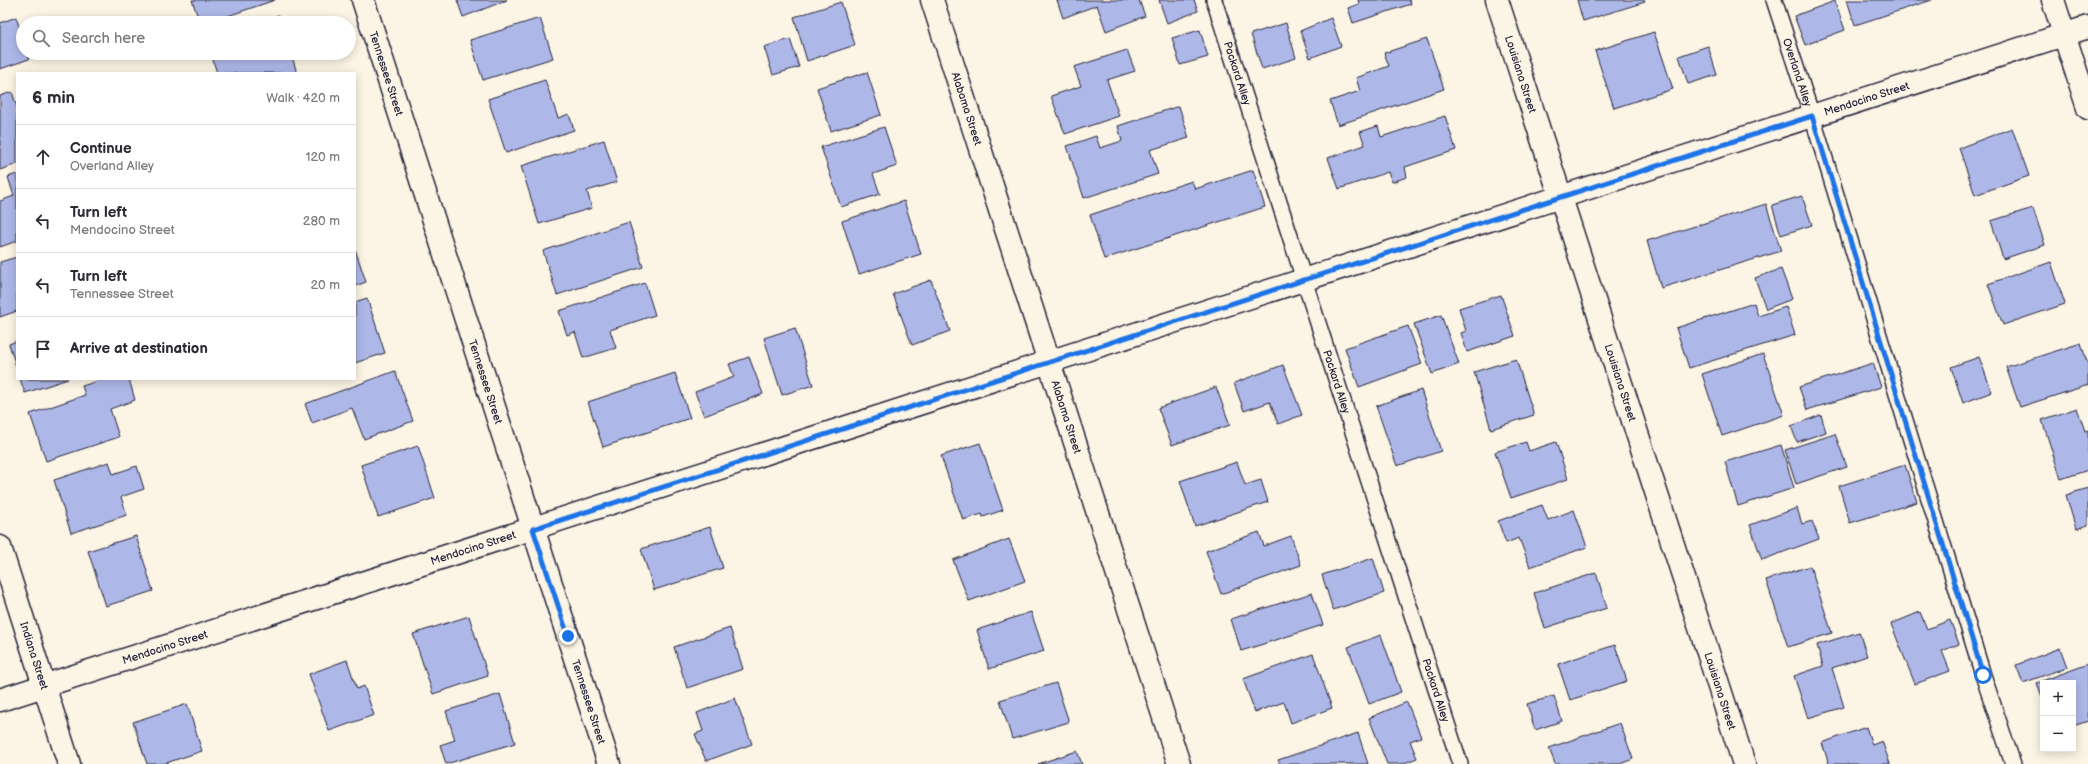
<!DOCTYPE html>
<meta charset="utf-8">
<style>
:root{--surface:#fff;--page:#f2f2f3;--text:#2b2b33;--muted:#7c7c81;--line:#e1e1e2}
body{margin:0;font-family:"Balsamiq Sans",sans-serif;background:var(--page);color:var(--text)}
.controls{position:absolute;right:12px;bottom:12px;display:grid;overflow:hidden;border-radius:0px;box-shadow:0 2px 10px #0003}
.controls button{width:36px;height:36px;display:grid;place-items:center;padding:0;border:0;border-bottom:1px solid var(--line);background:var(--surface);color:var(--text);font:20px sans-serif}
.stop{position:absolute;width:12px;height:12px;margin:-9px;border:3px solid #1a73e8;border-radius:50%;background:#fff}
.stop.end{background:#1a73e8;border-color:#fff;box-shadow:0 1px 4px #0008}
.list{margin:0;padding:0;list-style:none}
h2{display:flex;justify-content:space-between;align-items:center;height:52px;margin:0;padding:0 16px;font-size:17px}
h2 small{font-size:13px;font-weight:400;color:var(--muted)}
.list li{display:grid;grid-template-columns:26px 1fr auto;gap:12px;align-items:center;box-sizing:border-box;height:64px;padding:0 16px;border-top:1px solid var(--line)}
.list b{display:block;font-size:15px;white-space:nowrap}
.list p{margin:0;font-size:13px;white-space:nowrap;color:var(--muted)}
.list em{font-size:13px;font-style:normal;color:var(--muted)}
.icon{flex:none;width:22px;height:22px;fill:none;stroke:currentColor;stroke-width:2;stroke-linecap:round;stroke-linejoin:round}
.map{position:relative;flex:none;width:2088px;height:764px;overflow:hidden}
.search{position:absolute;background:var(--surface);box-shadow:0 2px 10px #0003;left:16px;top:16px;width:340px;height:44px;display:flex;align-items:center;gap:10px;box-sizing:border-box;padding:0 14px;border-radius:22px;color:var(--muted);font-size:15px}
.panel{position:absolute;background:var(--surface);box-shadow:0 2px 10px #0003;left:16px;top:72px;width:340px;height:308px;border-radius:0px}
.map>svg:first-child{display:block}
.building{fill:#aeb8e8;stroke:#22223b}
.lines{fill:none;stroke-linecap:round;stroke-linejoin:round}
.lane-casing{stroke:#22223b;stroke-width:18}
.street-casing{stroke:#22223b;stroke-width:25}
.secondary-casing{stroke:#22223b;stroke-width:25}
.lane{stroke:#fcf5e5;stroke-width:15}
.street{stroke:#fcf5e5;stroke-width:22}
.secondary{stroke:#fcf5e5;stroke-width:22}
.route{stroke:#1a73e8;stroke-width:5}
.labels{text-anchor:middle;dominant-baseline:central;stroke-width:3.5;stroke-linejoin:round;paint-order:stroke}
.street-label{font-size:11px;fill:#22223b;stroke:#fcf5e5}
</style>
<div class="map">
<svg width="2088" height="764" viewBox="0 0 2088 764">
<rect width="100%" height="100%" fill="#fcf5e5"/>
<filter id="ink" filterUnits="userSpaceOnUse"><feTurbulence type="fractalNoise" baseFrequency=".025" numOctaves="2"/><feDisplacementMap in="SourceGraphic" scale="8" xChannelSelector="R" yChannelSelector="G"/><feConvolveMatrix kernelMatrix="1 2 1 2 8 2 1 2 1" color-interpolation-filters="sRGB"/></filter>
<g filter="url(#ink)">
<g class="building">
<path d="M192 0H275L207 23H200Z"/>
<path d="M457 0H507L463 17Z"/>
<path d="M1057 0H1139L1145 16 1106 31 1097 5 1063 18Z"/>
<path d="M1159 0H1194L1198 11 1167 23Z"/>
<path d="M1358 0H1409L1411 4 1353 23 1348 8 1359 4Z"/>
<path d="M1577 0H1644L1645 2 1583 21Z"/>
<path d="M1847 0H1932L1855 25Z"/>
<path d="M1835 1 1845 30 1805 45 1794 16Z"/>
<path d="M841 2 855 45 807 61 794 17Z"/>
<path d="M279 15 282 23H252Z"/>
<path d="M16 17 23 39V53H27L29 59 0 69V23Z"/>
<path d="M540 18 553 58 483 80 470 40Z"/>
<path d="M1331 18 1341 46 1310 58 1300 31Z"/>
<path d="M1286 23 1296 58 1262 69 1251 34Z"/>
<path d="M1200 30 1208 57 1180 65 1172 38Z"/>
<path d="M1654 32 1673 89 1614 108 1595 51Z"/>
<path d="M790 39 799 67 773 75 764 47Z"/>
<path d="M1427 39 1444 89 1338 125 1330 101 1360 91 1356 78 1389 66 1384 53Z"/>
<path d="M1708 46 1717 75 1688 84 1679 56Z"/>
<path d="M1127 50 1135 71 1107 80 1119 116 1065 134 1051 96 1081 86 1074 67Z"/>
<path d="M215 53H291L297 73H217L211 54Z"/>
<path d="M867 72 881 115 831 131 817 88Z"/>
<path d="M545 80 558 118 569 114 574 130 506 153 488 99Z"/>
<path d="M12 92 17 107V164L0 170V96Z"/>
<path d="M1179 106 1189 138 1150 150 1158 174 1084 198 1067 146 1096 136 1100 148 1122 141 1118 126Z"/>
<path d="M1445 116 1456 150 1405 167 1407 177 1392 182 1388 172 1339 189 1328 158 1365 145 1360 132 1378 126 1381 137Z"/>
<path d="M884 127 897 166 873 174 880 194 841 207 821 147Z"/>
<path d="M2012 128 2029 176 1975 195 1959 148Z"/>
<path d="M604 140 617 182 587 191 592 208 539 224 521 166Z"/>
<path d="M1253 170 1265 207 1104 259 1090 215 1192 181 1195 189Z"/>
<path d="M17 174V241L0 247V201L14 196 8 177Z"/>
<path d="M1802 196 1812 225 1781 235 1772 205Z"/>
<path d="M904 201 921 254 859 274 842 221Z"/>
<path d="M1766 204 1781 251 1661 288 1647 241Z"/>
<path d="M2033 208 2045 245 2003 259 1991 221Z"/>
<path d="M629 222 643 267 557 295 543 251Z"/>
<path d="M355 249 366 282 355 286Z"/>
<path d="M17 257V311L0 317V262Z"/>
<path d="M2051 262 2065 304 2003 325 1988 284Z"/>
<path d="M1781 269 1792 299 1766 309 1755 278Z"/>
<path d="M931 280 950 331 912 345 893 294Z"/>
<path d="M645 283 655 315 610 330 616 348 583 358 575 332 567 335 559 311Z"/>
<path d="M1501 295 1515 336 1467 352 1461 333 1466 331 1459 308Z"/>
<path d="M367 298 385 353 355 363V302Z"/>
<path d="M1754 303 1758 316 1786 307 1795 335 1689 368 1676 328Z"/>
<path d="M1441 315 1459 364 1432 374 1414 324Z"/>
<path d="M1408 326 1422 364 1359 387 1345 348Z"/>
<path d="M795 328 813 385 782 395 764 338Z"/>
<path d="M17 341V369L9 344Z"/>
<path d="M2081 343 2088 365V385L2020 407 2006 367Z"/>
<path d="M1763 354 1784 415 1722 436 1702 374Z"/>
<path d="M749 357 763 394 704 416 695 392 734 377 729 364Z"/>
<path d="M1979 357 1992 392 1963 403 1951 367Z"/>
<path d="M1516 359 1534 415 1491 429 1474 372Z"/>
<path d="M1873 363 1881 387 1807 410 1799 387Z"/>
<path d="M1283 365 1302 415 1278 424 1270 402 1244 411 1234 383Z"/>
<path d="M395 371 413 421 364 439 352 408 312 423 305 404Z"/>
<path d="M675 373 690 418 603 447 588 402Z"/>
<path d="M20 379H68L25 393Z"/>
<path d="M104 379H129L135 400 110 409 119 437 46 461 30 414 85 395 82 386Z"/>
<path d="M1216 387 1230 425 1172 445 1158 408Z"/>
<path d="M1421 390 1441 451 1397 466 1376 406Z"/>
<path d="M2077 408 2085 431 2088 430V470L2061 479 2042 420Z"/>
<path d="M1821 415 1826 432 1797 442 1791 426Z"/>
<path d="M1835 434 1847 467 1796 484 1785 450Z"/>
<path d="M1526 442 1529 451 1556 442 1568 479 1511 498 1495 452Z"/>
<path d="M980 443 1003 510 983 517 982 514 963 520 941 456Z"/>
<path d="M1781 445 1794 488 1738 506 1725 462Z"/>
<path d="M418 446 435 498 378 517 361 465Z"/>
<path d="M109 462 113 474 137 466 144 489 121 497 127 515 71 533 54 480Z"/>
<path d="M1237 462 1245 485 1261 480 1268 502 1195 526 1180 481Z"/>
<path d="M1905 465 1917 502 1850 523 1839 486Z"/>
<path d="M2088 488V525L2076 529 2066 495Z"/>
<path d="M1542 505 1548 520 1574 510 1587 547 1530 567 1519 538 1506 543 1498 521Z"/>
<path d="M1797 508 1802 524 1812 521 1819 539 1762 560 1750 525Z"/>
<path d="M710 527 723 568 654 590 641 549Z"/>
<path d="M1259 532 1264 546 1291 536 1301 565 1221 594 1206 551Z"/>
<path d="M136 536 153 591 106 606 88 551Z"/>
<path d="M1009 539 1025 581 969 601 953 560Z"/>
<path d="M1373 558 1384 593 1333 610 1322 575Z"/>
<path d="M1810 566 1832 633 1788 647 1766 580Z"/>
<path d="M1596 573 1607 608 1545 628 1534 593Z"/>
<path d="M1312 593 1323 625 1241 651 1231 619Z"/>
<path d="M1031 612 1044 651 989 669 977 630Z"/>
<path d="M1920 612 1927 629 1950 620 1959 644 1942 651 1950 671 1915 684 1891 624Z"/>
<path d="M469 616 488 676 433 694 413 634Z"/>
<path d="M730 628 743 669 687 688 674 647Z"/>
<path d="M1859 632 1867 656 1832 668 1844 707 1808 718 1794 676 1823 666 1817 645Z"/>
<path d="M1381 635 1401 692 1369 704 1348 647Z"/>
<path d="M1615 645 1627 681 1570 700 1558 664Z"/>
<path d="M2060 648 2067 667 2023 683 2016 665Z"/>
<path d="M1313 654 1332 708 1291 723 1284 702 1255 712 1243 679Z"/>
<path d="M347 660 357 689 364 686 374 715 329 731 309 674Z"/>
<path d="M2088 664V721L2073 726V683H2043V699L2037 683Z"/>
<path d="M1056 683 1069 722 1012 739 1000 700Z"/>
<path d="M500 694 515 743 446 764 440 745 455 740 446 711Z"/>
<path d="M1554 696 1562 721 1535 730 1527 704Z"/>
<path d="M735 698 752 744 706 761 695 734 703 731 697 713Z"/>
<path d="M1407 702 1421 737 1410 741 1417 758 1402 764H1387L1369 718Z"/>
<path d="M187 704 202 751 163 764H147L133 722Z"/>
<path d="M1620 723 1633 759 1620 764H1555L1549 748Z"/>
<path d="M1866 727 1872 745 1882 741 1890 764H1829L1822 743Z"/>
<path d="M1358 733 1368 764H1280L1278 760Z"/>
<path d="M1077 751 1082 764H1038Z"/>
</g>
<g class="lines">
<defs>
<g id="lane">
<path id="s1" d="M1214 0 1460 764"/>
<path id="s2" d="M1774 0 1812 116 1983 675 2013 764"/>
</g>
<g id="street">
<path id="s3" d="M932 0 1179 764"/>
<path id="s4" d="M1497 0 1744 764"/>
<path d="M2053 0 2088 108"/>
<path id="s5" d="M0 547 69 764"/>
<path id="s6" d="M0 700 2088 27"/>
</g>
<g id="secondary">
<path id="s7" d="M363 0 609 764"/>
</g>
</defs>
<use href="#lane" class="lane-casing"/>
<use href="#street" class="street-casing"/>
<use href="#secondary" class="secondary-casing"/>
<use href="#lane" class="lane"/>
<use href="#street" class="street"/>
<use href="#secondary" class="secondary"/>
</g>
</g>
<g class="lines" filter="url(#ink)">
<path class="route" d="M568 636 533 529 1812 116 1983 675"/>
</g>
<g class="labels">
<g class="street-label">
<text stroke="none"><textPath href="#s2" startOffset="76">Overland Alley</textPath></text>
<text stroke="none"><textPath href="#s7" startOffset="77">Tennessee Street</textPath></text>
<text stroke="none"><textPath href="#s1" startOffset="77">Packard Alley</textPath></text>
<text stroke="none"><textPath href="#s4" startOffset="78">Louisiana Street</textPath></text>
<text stroke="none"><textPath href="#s6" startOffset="1961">Mendocino Street</textPath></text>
<text stroke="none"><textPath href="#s3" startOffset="114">Alabama Street</textPath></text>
<text stroke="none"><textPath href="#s7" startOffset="401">Tennessee Street</textPath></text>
<text stroke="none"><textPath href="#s1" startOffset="401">Packard Alley</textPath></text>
<text stroke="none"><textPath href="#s4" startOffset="402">Louisiana Street</textPath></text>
<text stroke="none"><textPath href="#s3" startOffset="438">Alabama Street</textPath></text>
<text stroke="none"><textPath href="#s6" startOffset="497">Mendocino Street</textPath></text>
<text stroke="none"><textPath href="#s6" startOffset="173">Mendocino Street</textPath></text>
<text stroke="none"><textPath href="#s5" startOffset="114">Indiana Street</textPath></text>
<text stroke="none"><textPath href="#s1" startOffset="725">Packard Alley</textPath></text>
<text stroke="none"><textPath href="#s4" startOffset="726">Louisiana Street</textPath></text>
<text stroke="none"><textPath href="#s7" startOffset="737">Tennessee Street</textPath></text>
</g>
</g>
</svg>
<div class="controls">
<button>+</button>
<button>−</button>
</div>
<div class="stop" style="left:1983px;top:675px"></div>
<div class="stop end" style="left:568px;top:636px"></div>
<div class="search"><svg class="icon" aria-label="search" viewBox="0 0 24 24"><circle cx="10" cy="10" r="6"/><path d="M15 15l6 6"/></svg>Search here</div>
<section class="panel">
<h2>6 min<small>Walk · 420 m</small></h2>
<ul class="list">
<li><svg class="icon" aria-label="ahead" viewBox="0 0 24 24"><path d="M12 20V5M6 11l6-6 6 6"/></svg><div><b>Continue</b><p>Overland Alley</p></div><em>120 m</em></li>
<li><svg class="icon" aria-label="left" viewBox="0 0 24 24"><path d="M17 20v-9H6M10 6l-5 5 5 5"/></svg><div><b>Turn left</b><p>Mendocino Street</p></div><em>280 m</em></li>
<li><svg class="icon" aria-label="left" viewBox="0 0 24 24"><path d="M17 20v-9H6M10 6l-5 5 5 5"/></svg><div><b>Turn left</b><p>Tennessee Street</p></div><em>20 m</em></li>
<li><svg class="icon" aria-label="arrive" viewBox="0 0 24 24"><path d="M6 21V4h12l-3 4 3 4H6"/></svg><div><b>Arrive at destination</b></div></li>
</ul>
</section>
</div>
